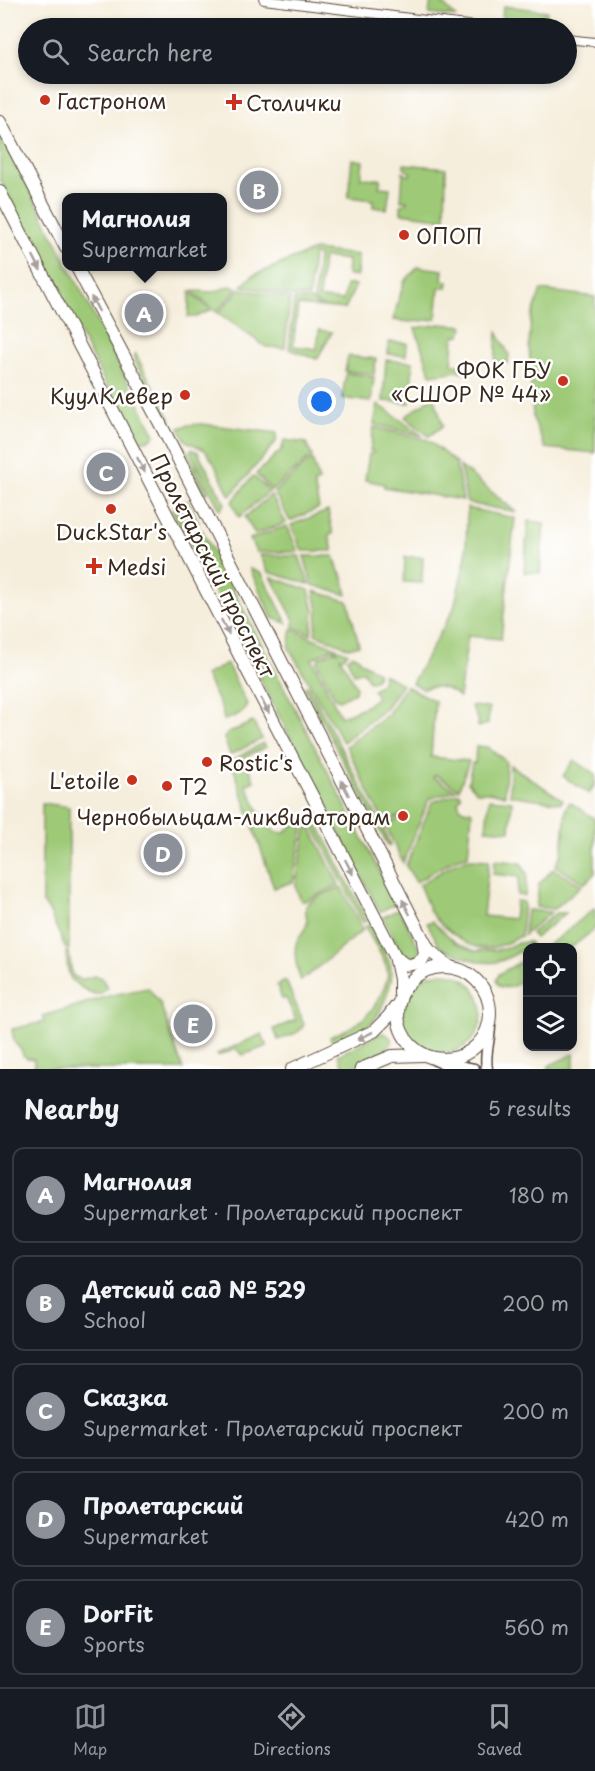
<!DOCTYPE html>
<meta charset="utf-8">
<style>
:root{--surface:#171b24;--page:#242831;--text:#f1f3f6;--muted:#9ea1a6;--line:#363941;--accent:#8c9099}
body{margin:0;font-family:"Playpen Sans",sans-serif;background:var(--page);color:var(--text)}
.controls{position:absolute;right:18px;bottom:18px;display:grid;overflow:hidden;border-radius:12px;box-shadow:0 3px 9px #0003}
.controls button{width:54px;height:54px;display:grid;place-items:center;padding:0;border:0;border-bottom:2px solid var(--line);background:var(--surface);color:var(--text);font:30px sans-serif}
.you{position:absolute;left:322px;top:402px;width:21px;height:21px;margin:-15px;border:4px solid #fff;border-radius:50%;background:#1a73e8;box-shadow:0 0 0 9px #1a73e833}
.badge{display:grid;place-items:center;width:39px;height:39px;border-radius:50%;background:var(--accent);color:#fff;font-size:20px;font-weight:700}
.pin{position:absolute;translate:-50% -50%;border:3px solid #fff;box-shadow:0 2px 6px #0006}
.popup{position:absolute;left:62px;top:193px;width:165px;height:78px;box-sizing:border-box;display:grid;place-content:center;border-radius:12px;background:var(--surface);filter:drop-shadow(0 2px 4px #0005);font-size:20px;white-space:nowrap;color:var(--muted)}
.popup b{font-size:22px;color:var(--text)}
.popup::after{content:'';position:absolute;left:50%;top:100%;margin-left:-12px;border:12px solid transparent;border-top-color:var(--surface)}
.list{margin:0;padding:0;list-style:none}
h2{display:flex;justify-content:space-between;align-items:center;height:78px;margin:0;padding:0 24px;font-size:26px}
h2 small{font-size:20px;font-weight:400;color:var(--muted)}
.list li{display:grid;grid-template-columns:39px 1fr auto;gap:18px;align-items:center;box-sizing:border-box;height:96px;margin:0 12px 12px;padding:0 12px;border:2px solid var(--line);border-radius:12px}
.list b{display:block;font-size:22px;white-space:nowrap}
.list p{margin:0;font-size:20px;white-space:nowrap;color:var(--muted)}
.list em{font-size:20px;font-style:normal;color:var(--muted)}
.icon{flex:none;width:33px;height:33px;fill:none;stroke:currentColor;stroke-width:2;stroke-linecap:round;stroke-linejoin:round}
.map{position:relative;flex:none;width:595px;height:1069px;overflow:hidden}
.search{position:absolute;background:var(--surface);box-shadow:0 3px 9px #0003;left:18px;right:18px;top:18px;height:66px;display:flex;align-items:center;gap:15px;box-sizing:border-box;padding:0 21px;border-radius:33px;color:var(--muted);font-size:22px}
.sheet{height:618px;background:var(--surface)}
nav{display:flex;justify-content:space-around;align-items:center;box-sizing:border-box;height:84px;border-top:2px solid var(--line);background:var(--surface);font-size:16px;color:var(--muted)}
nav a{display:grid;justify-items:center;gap:3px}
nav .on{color:var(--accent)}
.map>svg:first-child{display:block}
.green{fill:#9eca77;stroke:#6c7a4a;stroke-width:1.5}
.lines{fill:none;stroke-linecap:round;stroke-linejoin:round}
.minor-casing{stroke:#57473a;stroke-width:10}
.secondary-casing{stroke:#57473a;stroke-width:13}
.primary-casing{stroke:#57473a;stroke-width:14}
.minor{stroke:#fff;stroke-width:8}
.secondary{stroke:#fff;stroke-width:10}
.primary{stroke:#fff;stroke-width:12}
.oneway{fill:#a79f9a}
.poi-dot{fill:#c8321e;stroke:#fff;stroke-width:2}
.labels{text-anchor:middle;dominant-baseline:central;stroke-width:5;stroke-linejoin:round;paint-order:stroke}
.poi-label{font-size:21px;fill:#3b2a1e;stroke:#fff;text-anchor:start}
.street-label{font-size:21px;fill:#3b2a1e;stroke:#fff}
</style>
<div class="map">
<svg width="595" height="1069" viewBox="0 0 595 1069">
<rect width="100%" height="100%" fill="#fff"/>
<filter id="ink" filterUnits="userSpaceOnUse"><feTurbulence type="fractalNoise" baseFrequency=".0167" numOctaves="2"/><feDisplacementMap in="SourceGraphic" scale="12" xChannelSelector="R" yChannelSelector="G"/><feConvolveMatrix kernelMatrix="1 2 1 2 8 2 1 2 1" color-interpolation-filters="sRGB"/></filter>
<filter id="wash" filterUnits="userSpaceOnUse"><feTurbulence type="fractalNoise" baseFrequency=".008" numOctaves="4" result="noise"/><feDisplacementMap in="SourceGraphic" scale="24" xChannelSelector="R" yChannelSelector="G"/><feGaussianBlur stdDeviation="1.35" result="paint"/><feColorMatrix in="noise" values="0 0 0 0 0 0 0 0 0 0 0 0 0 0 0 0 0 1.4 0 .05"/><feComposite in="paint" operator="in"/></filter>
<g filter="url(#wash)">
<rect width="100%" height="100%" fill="#f6eedc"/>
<g class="green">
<path d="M431 0H439L456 17 429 14Z"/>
<path d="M503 6 547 11 545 24 502 19Z"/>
<path d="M0 132 66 261V266L69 267 155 435 149 440 136 443 0 179Z"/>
<path d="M352 159 363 161 361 178 381 179 379 187 390 188 387 209 373 207V200L348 197Z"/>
<path d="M404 164 446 168 445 219 401 213V205L406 204 407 201H401L403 172 409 176 411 173 404 168Z"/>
<path d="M314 250 358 255 357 276 347 275 348 260 323 257 319 298 343 301 346 285H356L345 309 323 307 314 300 318 255 313 254 309 297 293 296 242 286 252 276Z"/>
<path d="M418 267 443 270 442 280 448 281 447 288H439L436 319 411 322 393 320 404 282Z"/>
<path d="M229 286 238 288 216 312 191 291 215 292Z"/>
<path d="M240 289 290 298 285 348 266 347 218 313Z"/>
<path d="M541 290 595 297V453L545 448 533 418 529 345 531 319Z"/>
<path d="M190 293 211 310 196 317H188Z"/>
<path d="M294 299 311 300 320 307 298 305 293 346 317 349 319 330 332 332 317 359 289 349Z"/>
<path d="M440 324 463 326 461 335 454 336 452 364 466 367 465 372 458 371 431 375 415 328Z"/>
<path d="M497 332 509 355 508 363 495 362Z"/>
<path d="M389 342 407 343 406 356 388 354Z"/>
<path d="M135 353 171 420 169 421 166 420 134 360Z"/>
<path d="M348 356 376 359 374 374 345 371Z"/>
<path d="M386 360 413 362 410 403 383 401Z"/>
<path d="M346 373 374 377 371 402 342 398Z"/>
<path d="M434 396 443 426 429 436 405 417Z"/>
<path d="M378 404 423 436 374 424Z"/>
<path d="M202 424 277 433 276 442 230 496 214 463 205 450 186 441 179 428 189 425Z"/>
<path d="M374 427 428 440 456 463 463 500 384 487V484L365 480 369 454H373L374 452 370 451Z"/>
<path d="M175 429 208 492 204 494 174 436Z"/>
<path d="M284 440 306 443 312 456 272 490 256 474 282 449Z"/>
<path d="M192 449 198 452 225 504 220 510 190 451Z"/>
<path d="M312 459 319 481 314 483 319 508 290 521 274 492Z"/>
<path d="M460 466 516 512 467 503Z"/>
<path d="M253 476 270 491 239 517 232 502Z"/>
<path d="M271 495 286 523 255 534 245 517Z"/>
<path d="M188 501 199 523 183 531 172 510 179 503Z"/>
<path d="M467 508 515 518 501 639 468 636 459 697C448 687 437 684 423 689L412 683 454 608 466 555Z"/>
<path d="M328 511 333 534 329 535 333 551H302L291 525Z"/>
<path d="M528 521 544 523 540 573 524 572Z"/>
<path d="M287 526 298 552H256L250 539Z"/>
<path d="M202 530 396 903 380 912 187 537Z"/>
<path d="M260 555 299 556 309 584 268 572Z"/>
<path d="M304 556H334L339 572 342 574 347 595 312 585Z"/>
<path d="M405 557H423L422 583 404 582Z"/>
<path d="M250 569 262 574 287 623 272 618Z"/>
<path d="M271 577 309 590 314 611 311 634 293 627 294 620Z"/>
<path d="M314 591 348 601 359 645 349 648 315 634 318 611Z"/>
<path d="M292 629 348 653 344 657H340L356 686 355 692 339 700 335 698 317 663 319 658 333 651 337 652 336 650 331 649 312 659 341 717 366 706 377 697 373 690 382 682 383 674 402 684 385 709 343 742 289 648Z"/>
<path d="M353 655 358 657 361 662 378 672 376 679 369 682 363 671 354 674 347 658Z"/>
<path d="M227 664 247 704C242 715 234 717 224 720L222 710 205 675Z"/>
<path d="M308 686 383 828 390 845 388 846 304 687Z"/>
<path d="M406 686 435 701 431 757 469 761 459 789 436 775 433 777 456 790 429 799 403 863 385 825 403 817 401 815 384 823 346 746 388 714Z"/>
<path d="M471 706 489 708 488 724 478 727V721Z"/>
<path d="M253 722 262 739 230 755 224 738 228 733Z"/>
<path d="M263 743 266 747 245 757 254 781 246 785 267 827H271L275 832 284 833 295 824H300L303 828 293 882 274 888 231 761Z"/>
<path d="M476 746 487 747 506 761 505 795 487 792H477L468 782 472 763H475Z"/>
<path d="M574 760 595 774V784L589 794 563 776Z"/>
<path d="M510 765 563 800 561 803 510 795Z"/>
<path d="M459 793 461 796 458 802 460 807 466 811 471 810 472 813 468 856 455 859 416 882 406 866 432 802Z"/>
<path d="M489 799 512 801 510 831 486 829Z"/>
<path d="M570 802 595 819V873L585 883 555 866 562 853 566 808Z"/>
<path d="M42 803 69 807V949H66L48 909 42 902Z"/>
<path d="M313 825 319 826 367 920 363 922Z"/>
<path d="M310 826 339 885 305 901H301L296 888V883L306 829Z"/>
<path d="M470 859 489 860 483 916 514 919 516 901 524 902 521 936C509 942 496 949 482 948 466 947 438 924 430 911 426 902 423 893 419 885L455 863Z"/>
<path d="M495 860 521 863 527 874 525 896 517 895 519 877 493 874Z"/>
<path d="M553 869 582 885 554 909 536 907 539 884Z"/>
<path d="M341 887 363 930 301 981C297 969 292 950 298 939 301 933 306 930 307 923 308 916 303 910 307 905 314 896 331 892 341 887Z"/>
<path d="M595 908V929L572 947H544L557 939Z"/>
<path d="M399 909 421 952 420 959H405L383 917Z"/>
<path d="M527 910 551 912 524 935Z"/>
<path d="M556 913H566L535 938 531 933Z"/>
<path d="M432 921 456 943 475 951 504 949 517 943 529 942 531 944C520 951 508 960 496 962 480 965 459 955 444 949L440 947 427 923Z"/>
<path d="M370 924 390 963C393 973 392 981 388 991 376 1028 366 1028 333 1044L330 1037C340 1032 355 1027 363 1019 373 1011 391 982 387 969 383 955 372 940 365 927Z"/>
<path d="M66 952H69L72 975 81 980 94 976 102 978 107 988C104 990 103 993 99 994 92 996 73 983 70 977 67 970 67 959 66 952Z"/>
<path d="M527 958V977C519 983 510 991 499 986L496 981 499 974Z"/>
<circle cx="442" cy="1013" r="40"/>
<path d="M286 981 304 1024C301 1034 288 1036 278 1040L274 1029 296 1020 286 998 282 999 277 985Z"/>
<path d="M148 988 160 1003 183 1069H34V1059L27 1058 23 1055 22 1051 14 1042 12 1029 44 1022 43 1016 112 995Z"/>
<path d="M384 1033 390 1037C392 1041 393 1042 389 1046 382 1054 355 1066 344 1069L338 1055 379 1034Z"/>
<path d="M262 1034 267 1046 243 1055 236 1049 218 1056 217 1054Z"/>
<path d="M574 1054V1069H548L550 1065Z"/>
</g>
</g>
<g filter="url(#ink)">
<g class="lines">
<defs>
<g id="minor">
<path d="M264 0 491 28"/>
<path d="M566 39 595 42"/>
</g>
<g id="secondary">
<path d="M433 1059 442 1063 474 1069"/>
<path d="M487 1069C484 1054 490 1040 490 1025"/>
</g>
<g id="primary">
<path d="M0 122 66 248"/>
<path d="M0 192 395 956 400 979V994"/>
<path d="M76 266 164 431 422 937 429 950 450 967"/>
<path d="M395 956C406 967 408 967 422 960L425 954 423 941"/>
<circle cx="444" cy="1013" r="46"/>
<path d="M292 1069 374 1031 388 1017 397 1005"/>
<path d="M361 1069 392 1056 423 1055"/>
</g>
</defs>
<use href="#minor" class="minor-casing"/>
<use href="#secondary" class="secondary-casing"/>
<use href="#primary" class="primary-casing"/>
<use href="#minor" class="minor"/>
<use href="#secondary" class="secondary"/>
<use href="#primary" class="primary"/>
</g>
<defs><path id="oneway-solid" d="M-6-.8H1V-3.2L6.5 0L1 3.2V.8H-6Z" transform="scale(1.5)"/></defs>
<g class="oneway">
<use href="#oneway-solid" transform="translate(37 263) rotate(63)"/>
<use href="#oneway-solid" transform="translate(95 304) rotate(-118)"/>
<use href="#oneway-solid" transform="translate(141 465) rotate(63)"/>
<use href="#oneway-solid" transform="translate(225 627) rotate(63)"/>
<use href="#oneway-solid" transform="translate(265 706) rotate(62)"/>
<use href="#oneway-solid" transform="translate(345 788) rotate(-117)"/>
<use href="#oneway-solid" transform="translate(349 867) rotate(63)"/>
<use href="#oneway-solid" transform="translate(406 907) rotate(-117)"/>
<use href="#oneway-solid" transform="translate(365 1036) rotate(153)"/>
</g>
</g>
<g class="poi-dot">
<circle cx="45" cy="100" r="6"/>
<path d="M231 93h6v6h6v6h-6v6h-6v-6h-6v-6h6z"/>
<circle cx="404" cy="235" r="6"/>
<circle cx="563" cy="381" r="6"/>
<circle cx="185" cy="395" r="6"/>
<circle cx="111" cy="509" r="6"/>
<path d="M91 557h6v6h6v6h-6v6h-6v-6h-6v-6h6z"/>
<circle cx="207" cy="762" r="6"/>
<circle cx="132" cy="780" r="6"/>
<circle cx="167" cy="786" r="6"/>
<circle cx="403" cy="816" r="6"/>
</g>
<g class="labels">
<g class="poi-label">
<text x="57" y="100">Гастроном</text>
<text x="246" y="102">Столички</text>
<text x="416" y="235">ОПОП</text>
<text x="551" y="369" text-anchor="end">ФОК ГБУ<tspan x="551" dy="24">«СШОР № 44»</tspan></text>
<text x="173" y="395" text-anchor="end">КуулКлевер</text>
<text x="111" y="531" text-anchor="middle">DuckStar's</text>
<text x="107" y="566">Medsi</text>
<text x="219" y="762">Rostic's</text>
<text x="120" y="780" text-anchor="end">L'etoile</text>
<text x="179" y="786">T2</text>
<text x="391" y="816" text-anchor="end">Чернобыльцам-ликвидаторам</text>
</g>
<g class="street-label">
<text transform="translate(214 565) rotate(63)">Пролетарский проспект</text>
</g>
</g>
</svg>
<div class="controls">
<button><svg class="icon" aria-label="locate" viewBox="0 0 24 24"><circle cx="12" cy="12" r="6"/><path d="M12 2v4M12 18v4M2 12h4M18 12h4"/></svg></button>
<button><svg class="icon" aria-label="layers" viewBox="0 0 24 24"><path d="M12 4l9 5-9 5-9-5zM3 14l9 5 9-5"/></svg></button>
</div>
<div class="you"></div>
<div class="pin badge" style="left:144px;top:313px">A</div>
<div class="popup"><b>Магнолия</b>Supermarket</div>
<div class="pin badge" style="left:259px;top:190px">B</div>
<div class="pin badge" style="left:106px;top:472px">C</div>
<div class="pin badge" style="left:163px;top:853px">D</div>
<div class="pin badge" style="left:193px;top:1024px">E</div>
<div class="search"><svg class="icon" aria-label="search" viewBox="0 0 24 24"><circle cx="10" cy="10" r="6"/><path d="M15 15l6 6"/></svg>Search here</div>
</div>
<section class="sheet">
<h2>Nearby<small>5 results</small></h2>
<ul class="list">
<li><span class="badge">A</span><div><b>Магнолия</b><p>Supermarket · Пролетарский проспект</p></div><em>180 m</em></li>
<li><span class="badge">B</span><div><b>Детский сад № 529</b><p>School</p></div><em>200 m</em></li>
<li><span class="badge">C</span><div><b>Сказка</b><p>Supermarket · Пролетарский проспект</p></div><em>200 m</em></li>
<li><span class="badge">D</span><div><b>Пролетарский</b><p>Supermarket</p></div><em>420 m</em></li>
<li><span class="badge">E</span><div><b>DorFit</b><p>Sports</p></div><em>560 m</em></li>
</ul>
</section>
<nav>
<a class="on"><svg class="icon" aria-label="map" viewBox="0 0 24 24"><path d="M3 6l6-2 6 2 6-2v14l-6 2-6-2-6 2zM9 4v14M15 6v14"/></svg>Map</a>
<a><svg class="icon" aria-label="directions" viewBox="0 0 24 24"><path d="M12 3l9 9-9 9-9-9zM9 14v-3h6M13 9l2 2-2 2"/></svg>Directions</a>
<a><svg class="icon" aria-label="saved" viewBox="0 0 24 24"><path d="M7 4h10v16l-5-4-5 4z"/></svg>Saved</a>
</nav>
